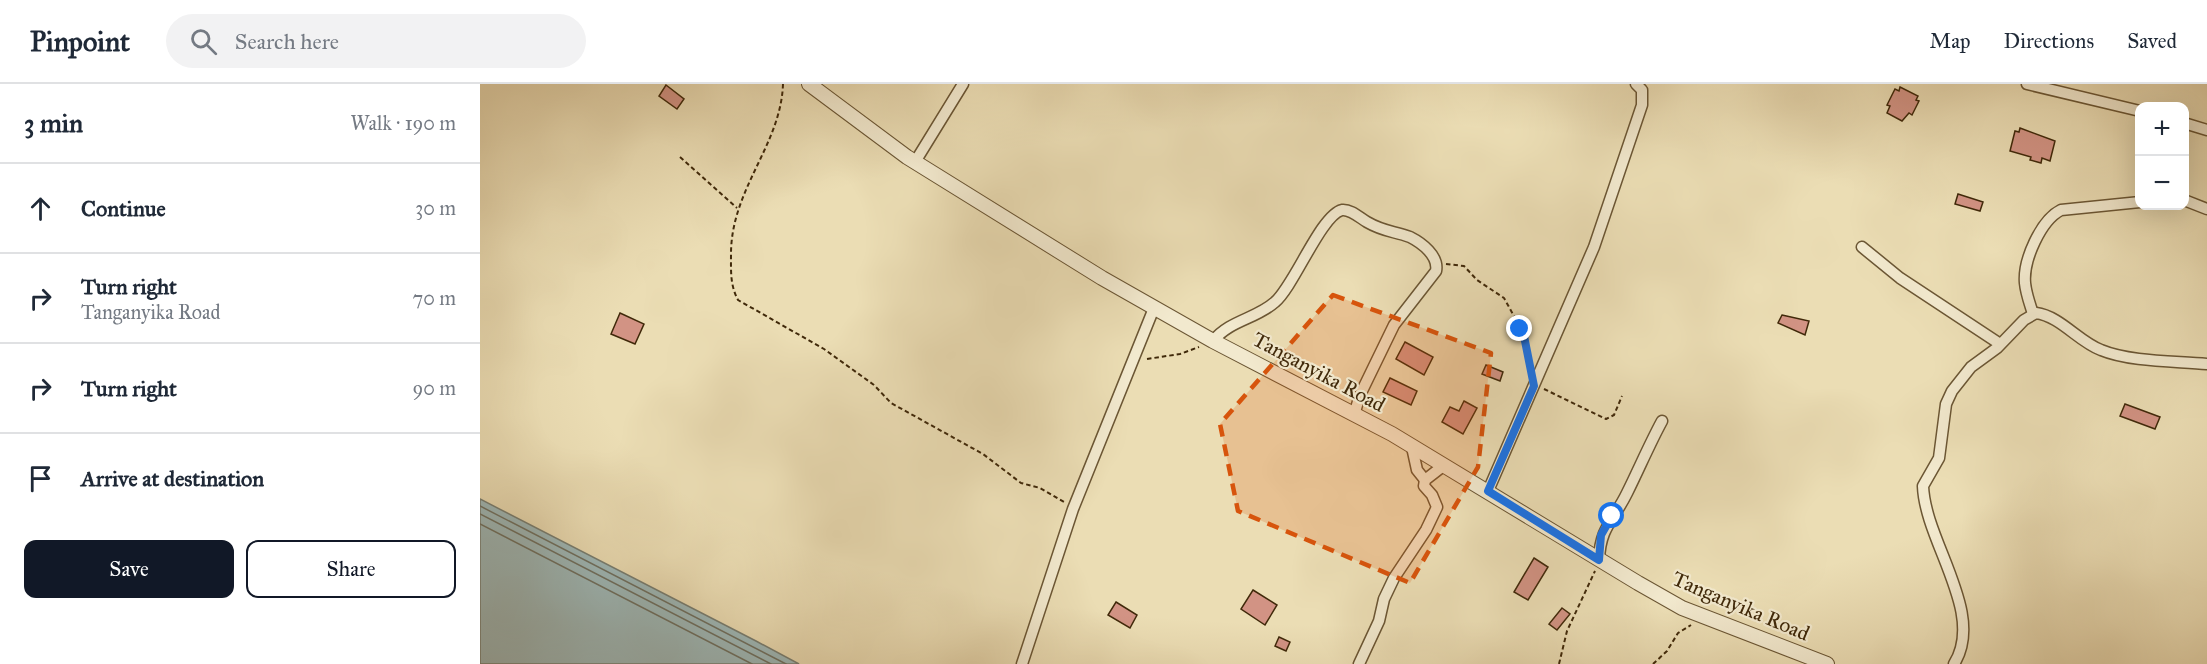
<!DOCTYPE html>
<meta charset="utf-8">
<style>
:root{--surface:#fff;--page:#f2f2f3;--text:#1f2937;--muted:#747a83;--line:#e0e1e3;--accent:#111827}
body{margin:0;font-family:"IM FELL Great Primer",serif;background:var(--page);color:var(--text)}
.controls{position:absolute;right:18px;top:18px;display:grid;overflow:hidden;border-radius:12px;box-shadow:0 6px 24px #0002}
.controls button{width:54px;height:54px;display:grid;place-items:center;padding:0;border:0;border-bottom:2px solid var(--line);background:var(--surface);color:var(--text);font:30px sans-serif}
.stop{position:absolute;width:18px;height:18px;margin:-14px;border:4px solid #1a73e8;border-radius:50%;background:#fff}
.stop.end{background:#1a73e8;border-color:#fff;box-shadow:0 2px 6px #0008}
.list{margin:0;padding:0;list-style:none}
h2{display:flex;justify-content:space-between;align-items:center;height:78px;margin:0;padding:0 24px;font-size:26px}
h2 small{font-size:20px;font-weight:400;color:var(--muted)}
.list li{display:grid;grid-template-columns:39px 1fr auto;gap:18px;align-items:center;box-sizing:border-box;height:90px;padding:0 24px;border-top:2px solid var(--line)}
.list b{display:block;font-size:22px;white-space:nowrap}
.list p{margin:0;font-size:20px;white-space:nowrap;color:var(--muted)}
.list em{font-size:20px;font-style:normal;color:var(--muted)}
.actions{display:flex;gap:12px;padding:18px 24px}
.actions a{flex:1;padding:14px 0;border:2px solid var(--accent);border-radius:12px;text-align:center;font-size:21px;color:var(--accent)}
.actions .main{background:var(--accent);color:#fff}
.icon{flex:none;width:33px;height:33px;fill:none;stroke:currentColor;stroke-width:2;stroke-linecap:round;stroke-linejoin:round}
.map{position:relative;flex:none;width:1727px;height:580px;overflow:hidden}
header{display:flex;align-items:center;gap:36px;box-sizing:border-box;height:84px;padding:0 30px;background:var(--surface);border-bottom:2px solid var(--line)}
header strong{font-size:28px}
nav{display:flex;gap:33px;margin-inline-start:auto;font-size:21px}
.search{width:420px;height:54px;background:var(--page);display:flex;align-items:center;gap:15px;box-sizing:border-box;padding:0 21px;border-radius:33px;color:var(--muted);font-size:22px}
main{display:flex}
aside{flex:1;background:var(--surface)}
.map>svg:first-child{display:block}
.water{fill:#9eb9b9;stroke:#787f73;stroke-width:1.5}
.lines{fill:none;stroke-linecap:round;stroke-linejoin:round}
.shore{stroke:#6f7162;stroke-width:1.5}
.building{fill:#d29384;stroke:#40290a;stroke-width:1.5}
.minor-casing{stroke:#6b5634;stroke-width:13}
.tertiary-casing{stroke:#6b5634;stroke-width:16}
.path{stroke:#40290a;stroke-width:2;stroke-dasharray:4.5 3;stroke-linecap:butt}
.minor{stroke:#f2e9ce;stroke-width:10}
.tertiary{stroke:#f2e9ce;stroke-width:14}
.route{stroke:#1a73e8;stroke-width:8}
.marked{fill:#d7540c;fill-opacity:0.2;stroke:#d7540c;stroke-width:4.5;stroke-dasharray:12 8;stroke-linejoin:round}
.labels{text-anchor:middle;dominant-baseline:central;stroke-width:4.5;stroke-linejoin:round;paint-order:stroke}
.street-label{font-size:21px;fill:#40290a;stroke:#f2e9ce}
</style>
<header>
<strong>Pinpoint</strong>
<div class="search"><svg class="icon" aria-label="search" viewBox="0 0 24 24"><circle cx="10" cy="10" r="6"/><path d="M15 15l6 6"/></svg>Search here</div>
<nav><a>Map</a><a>Directions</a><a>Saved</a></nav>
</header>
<main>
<aside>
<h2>3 min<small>Walk · 190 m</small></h2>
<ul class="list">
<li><svg class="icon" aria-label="ahead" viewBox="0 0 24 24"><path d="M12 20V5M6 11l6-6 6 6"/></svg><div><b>Continue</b></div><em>30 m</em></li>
<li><svg class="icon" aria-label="right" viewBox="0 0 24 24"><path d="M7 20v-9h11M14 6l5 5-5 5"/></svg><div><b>Turn right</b><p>Tanganyika Road</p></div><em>70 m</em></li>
<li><svg class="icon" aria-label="right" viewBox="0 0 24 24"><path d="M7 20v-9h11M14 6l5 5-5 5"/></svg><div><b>Turn right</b></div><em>90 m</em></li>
<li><svg class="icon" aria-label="arrive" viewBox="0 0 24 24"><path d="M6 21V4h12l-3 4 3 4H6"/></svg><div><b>Arrive at destination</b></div></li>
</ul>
<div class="actions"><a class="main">Save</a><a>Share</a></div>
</aside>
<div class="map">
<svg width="1727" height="580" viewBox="0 0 1727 580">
<rect width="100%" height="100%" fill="#ebddb4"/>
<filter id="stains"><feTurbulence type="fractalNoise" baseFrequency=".00333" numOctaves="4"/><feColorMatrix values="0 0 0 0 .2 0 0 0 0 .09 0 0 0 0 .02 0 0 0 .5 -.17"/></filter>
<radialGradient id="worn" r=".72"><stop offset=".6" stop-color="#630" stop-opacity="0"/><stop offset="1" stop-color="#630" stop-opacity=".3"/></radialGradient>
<path class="water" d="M0 415 276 557 319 580H0Z"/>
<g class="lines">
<g class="shore">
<path d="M0 422 306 580"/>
<path d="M0 430 291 580"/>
<path d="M0 440 272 580"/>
</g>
</g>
<g class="building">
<path d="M186 1 204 15 197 25 179 12Z"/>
<path d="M1420 3 1438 12 1436 16 1439 17 1432 31 1429 29 1422 37 1407 29 1410 22 1407 21 1415 5 1419 7Z"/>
<path d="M1540 44 1575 57 1570 77 1562 74 1561 79 1550 76 1551 73 1530 67 1535 47 1539 48Z"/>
<path d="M1478 110 1503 118 1500 127 1475 120Z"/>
<path d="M140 229 164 240 155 260 131 250Z"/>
<path d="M1302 231 1329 237 1325 251 1298 239Z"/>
<path d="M925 258 953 273 944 291 916 275Z"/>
<path d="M1006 281 1023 288 1020 297 1002 290Z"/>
<path d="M910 294 937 307 931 321 903 308Z"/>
<path d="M984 317 997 324 983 350 962 338 970 323 979 327Z"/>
<path d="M1645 320 1680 333 1675 345 1640 332Z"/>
<path d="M1054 474 1068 483 1048 516 1034 508Z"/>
<path d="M773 506 797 521 785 541 761 525Z"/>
<path d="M636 518 657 531 650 544 628 531Z"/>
<path d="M1082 524 1090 530 1077 546 1069 540Z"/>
<path d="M799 553 810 558 806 567 795 562Z"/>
</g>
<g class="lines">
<defs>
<g id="minor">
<path d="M1547 0 1660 27"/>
<path d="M1704 39 1727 46"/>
<path d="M435 78 483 0"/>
<path d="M1704 116 1727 125"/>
<path d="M1382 163 1420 194 1520 260"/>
<path d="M1553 230C1550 220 1546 210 1545 199 1543 176 1561 136 1581 126L1660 118"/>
<path d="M733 257C750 236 776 235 795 218 814 202 841 131 862 126 871 125 880 134 887 138 904 148 914 147 930 153 942 159 959 172 956 187L914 241 880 311 874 331"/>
<path d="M932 363 937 386 945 396"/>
<path d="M1008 407 1114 163 1162 21V6L1156 0"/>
<path d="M1119 476C1120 443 1134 436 1147 409 1159 385 1169 361 1182 337"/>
<path d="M542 580 593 425 674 224"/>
<path d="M879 580 899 537 904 515 914 494 946 446 957 423 952 411 944 402 945 396 963 382"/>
<path d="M1474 580C1506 529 1445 458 1443 402L1459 374 1466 320 1472 307 1491 283 1517 264 1544 236 1556 229C1580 232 1599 258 1621 266 1650 278 1695 277 1727 280"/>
</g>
<path id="tertiary" d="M329 0 427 73 622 194 733 257 912 350 1158 499 1202 524 1347 580"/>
</defs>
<use href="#minor" class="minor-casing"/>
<use href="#tertiary" class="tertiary-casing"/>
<g class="path">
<path d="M303 0C301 61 251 105 251 170 251 187 250 201 258 216L344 265 394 301 411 319 503 370 541 399 560 404 584 418"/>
<path d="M200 73 257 124"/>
<path d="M966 180 984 182 997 196 1024 214 1045 252 1050 283"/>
<path d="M667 275 700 270 719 263"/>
<path d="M1064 305 1126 335 1134 331 1142 312"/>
<path d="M1079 580 1087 547 1115 487"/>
<path d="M1173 580 1187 567 1198 549 1211 541"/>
</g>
<use href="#minor" class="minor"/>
<use href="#tertiary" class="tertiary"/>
</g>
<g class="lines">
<path class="route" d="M1040 245 1044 252 1054 302 1008 407 1119 476 1121 451 1132 432"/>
</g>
<path class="marked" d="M853 211 1011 269 998 383 930 499 758 427 740 340Z"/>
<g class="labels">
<g class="street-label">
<text transform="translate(839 288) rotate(28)">Tanganyika Road</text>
<text transform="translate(1261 522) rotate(23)">Tanganyika Road</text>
</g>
</g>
<rect width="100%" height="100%" filter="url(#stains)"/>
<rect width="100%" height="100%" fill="url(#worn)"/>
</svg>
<div class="controls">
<button>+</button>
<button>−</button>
</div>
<div class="stop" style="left:1132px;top:432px"></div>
<div class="stop end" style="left:1040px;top:245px"></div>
</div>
</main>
